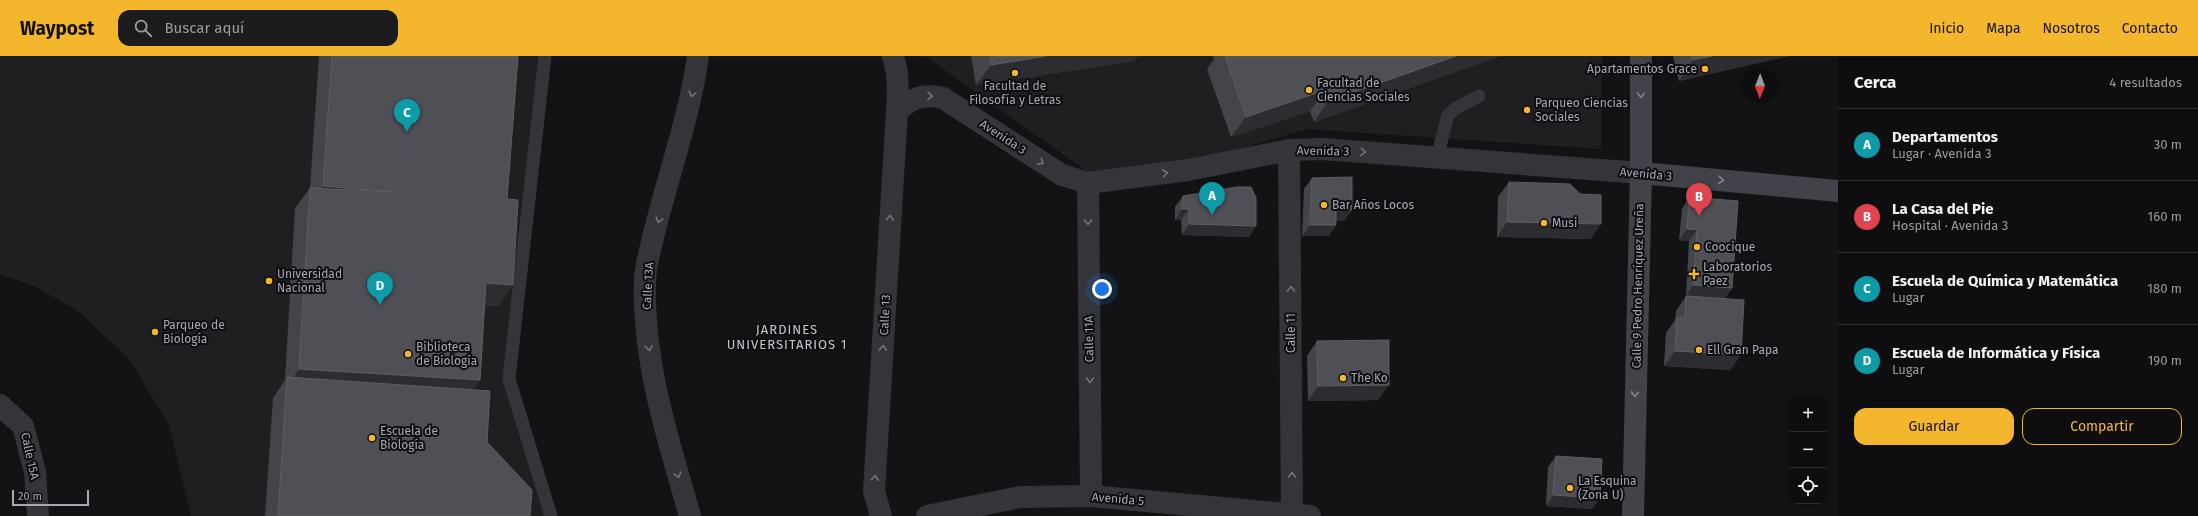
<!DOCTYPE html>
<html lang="es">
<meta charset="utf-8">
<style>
:root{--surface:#0e0e10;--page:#1c1c1e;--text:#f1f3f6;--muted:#9b9c9f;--line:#2e2e30;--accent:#f3b62c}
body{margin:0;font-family:"Fira Sans",sans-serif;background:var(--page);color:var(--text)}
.controls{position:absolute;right:12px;bottom:12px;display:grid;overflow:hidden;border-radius:8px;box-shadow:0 1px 3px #0004}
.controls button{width:36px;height:36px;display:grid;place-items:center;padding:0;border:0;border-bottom:1px solid var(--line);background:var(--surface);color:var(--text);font:20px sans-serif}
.compass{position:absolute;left:1742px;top:12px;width:36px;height:36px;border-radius:50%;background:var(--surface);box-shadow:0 1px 3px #0004;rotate:181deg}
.scale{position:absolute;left:12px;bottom:10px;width:77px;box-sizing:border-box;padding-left:4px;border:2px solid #a4a9b5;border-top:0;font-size:11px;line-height:14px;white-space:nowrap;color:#a4a9b5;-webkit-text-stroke:3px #0e0e10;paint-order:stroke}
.you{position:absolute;left:1102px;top:233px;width:14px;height:14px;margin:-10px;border:3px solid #fff;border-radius:50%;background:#1a73e8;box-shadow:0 0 0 6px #1a73e833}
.badge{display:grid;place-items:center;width:26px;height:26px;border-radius:50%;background:var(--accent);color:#fff;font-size:13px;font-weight:700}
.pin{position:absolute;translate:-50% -33px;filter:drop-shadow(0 1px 2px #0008)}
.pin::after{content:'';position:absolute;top:21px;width:14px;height:12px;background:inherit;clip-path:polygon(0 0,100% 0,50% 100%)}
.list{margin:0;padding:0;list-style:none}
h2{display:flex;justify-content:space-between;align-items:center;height:52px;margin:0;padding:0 16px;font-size:17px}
h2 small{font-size:13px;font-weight:400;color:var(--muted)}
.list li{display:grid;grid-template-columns:26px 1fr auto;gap:12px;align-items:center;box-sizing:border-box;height:72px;padding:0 16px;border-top:1px solid var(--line)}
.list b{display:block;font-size:15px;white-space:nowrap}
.list p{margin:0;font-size:13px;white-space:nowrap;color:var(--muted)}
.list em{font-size:13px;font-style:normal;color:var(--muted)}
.actions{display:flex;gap:8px;padding:12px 16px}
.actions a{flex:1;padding:9px 0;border:1px solid var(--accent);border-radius:12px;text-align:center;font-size:14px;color:var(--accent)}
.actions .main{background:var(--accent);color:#111}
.icon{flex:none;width:22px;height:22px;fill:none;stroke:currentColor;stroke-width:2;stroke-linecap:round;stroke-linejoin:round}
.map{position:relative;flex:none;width:1838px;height:460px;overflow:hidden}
header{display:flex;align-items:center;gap:24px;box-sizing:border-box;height:56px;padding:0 20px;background:var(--accent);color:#111}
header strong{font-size:19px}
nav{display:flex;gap:22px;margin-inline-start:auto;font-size:14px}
.search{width:280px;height:36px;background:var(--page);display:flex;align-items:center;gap:10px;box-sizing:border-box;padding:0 14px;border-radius:12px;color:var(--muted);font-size:15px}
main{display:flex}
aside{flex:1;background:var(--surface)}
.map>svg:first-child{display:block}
.built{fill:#1f1f22}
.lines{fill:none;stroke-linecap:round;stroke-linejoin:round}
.lane{stroke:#34353a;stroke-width:13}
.street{stroke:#34353a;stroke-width:22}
.secondary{stroke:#42434a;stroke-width:22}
.wall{fill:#44454a}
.shaded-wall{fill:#2c2d30}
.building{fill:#4f5056;stroke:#5c5e64}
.oneway{stroke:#72757e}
.oneway2{stroke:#828590}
.poi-dot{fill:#f3b62c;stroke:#0e0e10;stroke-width:1.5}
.labels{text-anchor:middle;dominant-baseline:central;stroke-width:4;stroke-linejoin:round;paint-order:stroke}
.poi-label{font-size:12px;fill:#a4a9b5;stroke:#0e0e10;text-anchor:start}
.street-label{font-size:12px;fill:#a4a9b5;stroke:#0e0e10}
.neighbourhood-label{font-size:13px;letter-spacing:1px;fill:#c5c8d1;stroke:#0e0e10}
</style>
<header>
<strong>Waypost</strong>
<div class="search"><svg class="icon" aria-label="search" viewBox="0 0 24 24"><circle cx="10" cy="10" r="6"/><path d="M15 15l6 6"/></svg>Buscar aquí</div>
<nav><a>Inicio</a><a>Mapa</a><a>Nosotros</a><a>Contacto</a></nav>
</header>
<main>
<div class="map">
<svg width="1838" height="460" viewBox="0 0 1838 460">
<rect width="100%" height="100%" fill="#131315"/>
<g class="built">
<path d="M0 0H545L509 323 551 460H191L169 369 129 303 78 255 36 231 0 218Z"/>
<path d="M925 0H1602L1601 93 1308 73 1201 104 1089 117Z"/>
</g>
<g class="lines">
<g class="lane">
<path d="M545 0 509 323 551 460"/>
<path d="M1437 102 1448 59 1456 52 1479 40"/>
</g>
<g class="street">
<path d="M897 56C911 42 923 37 943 42L1062 119 1088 127 1188 114 1289 94 1323 93 1641 117"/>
<path d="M1289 94 1292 460"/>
<path d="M1088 127 1091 440"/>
<path d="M0 349 23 370 35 416 38 460"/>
<path d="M690 460C672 396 651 333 646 266 645 247 643 227 647 208 661 138 688 71 698 0"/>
<path d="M881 460 874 435 898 38 897 17 893 0"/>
<path d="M927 460 1020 441 1091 440 1310 460"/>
</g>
<g class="secondary">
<path d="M1641 117 1838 135"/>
<path d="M1633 460 1641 117V0"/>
</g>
</g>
<g class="wall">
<path d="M319 0H518L499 250 484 249 480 324 473 334 487 386 530 460H265L273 342 285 324 295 152 310 132Z"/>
<path d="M971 0H1138L1134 5 976 29Z"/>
<path d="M1213 0H1500L1314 66 1310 55 1231 81 1207 13 1214 3Z"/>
<path d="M1673 0H1789L1679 25Z"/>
<path d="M1312 122 1352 154 1344 165 1336 164V169L1329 180H1302L1304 133Z"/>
<path d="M1509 126 1591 183 1497 181 1498 141Z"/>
<path d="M1183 140 1249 181 1182 179 1181 164H1175V151Z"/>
<path d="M1689 141 1732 232 1725 242 1741 299 1730 314 1664 310 1666 277 1675 264 1676 255 1686 240 1689 185 1679 184 1682 153Z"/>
<path d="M1317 285 1378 344 1308 345 1307 300Z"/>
<path d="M1556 400 1600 442 1592 453 1546 450 1548 411Z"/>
</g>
<g class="shaded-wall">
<path d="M1046 0H1138L1134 5 976 29 991 9Z"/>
<path d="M1456 0H1500L1314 66 1328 45Z"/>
<path d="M1712 0H1789L1679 25 1693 4Z"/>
<path d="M1325 34 1310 55 1231 81 1246 61Z"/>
<path d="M323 130 394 136 309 150Z"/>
<path d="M1182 153H1189L1181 164H1175Z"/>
<path d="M1336 153 1352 154 1344 165 1329 164Z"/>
<path d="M1507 166 1601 168 1591 183 1497 181Z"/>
<path d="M1189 168 1256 170 1249 181 1182 179Z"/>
<path d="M1310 169H1336L1329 180H1302Z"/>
<path d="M1687 173 1697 174 1689 185 1679 184Z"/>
<path d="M486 227 513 229 499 250 471 248Z"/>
<path d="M1693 229 1732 232 1724 243 1686 240Z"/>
<path d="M1675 295 1741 299 1730 314 1664 310Z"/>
<path d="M299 313 480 324 466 344 287 331Z"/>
<path d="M1389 329 1378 344 1308 345 1318 330Z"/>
<path d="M1553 439 1600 442 1592 453 1546 450Z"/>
</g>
<g class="building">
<path d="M332 0H518L507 143 518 144 513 229 486 227 480 324 299 313 310 132 394 136 323 130Z"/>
<path d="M990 0H1046L991 9Z"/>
<path d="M1225 0H1456L1328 45 1325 34 1246 61Z"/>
<path d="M1692 0H1712L1693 4Z"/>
<path d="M1352 121V154L1336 153V169H1310L1312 122Z"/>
<path d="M1509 126 1570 128 1580 138 1601 139V168L1507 166Z"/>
<path d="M1237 131H1251L1256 142V170L1189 168V153H1182L1183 140Z"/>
<path d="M1689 141 1738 145 1732 232 1693 229 1697 174 1687 173Z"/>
<path d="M1686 240 1744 244 1741 299 1675 295 1677 262H1685Z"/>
<path d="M1389 284V329L1318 330 1317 285Z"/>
<path d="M287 321 490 335 487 386 532 434 530 460H278Z"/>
<path d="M1556 400 1602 403 1600 442 1553 439Z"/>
</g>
<defs><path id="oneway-chevron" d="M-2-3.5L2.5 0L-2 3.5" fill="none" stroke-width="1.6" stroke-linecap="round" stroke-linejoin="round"/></defs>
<g class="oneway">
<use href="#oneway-chevron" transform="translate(692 38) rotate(105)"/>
<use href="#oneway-chevron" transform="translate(930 40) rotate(1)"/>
<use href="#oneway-chevron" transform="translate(1363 96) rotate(4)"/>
<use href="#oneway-chevron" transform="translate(1041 106) rotate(33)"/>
<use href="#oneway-chevron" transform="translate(1165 117) rotate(-7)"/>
<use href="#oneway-chevron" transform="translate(890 162) rotate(-87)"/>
<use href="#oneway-chevron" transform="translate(659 164) rotate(105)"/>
<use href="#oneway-chevron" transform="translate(1088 166) rotate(89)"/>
<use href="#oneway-chevron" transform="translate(1291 233) rotate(-90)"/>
<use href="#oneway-chevron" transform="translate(649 292) rotate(83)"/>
<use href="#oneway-chevron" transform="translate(883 292) rotate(-87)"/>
<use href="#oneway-chevron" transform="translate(1090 324) rotate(89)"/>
<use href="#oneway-chevron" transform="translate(678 419) rotate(74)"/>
<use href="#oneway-chevron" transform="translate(1292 419) rotate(-90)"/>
<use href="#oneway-chevron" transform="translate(875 422) rotate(-87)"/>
</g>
<g class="oneway2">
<use href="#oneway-chevron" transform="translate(1641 39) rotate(90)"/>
<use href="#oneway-chevron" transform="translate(1721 124) rotate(5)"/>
<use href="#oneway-chevron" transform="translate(1635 338) rotate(91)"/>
</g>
<g class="poi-dot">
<circle cx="1705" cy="13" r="4"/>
<circle cx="1015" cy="17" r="4"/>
<circle cx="1309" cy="34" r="4"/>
<circle cx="1527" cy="54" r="4"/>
<circle cx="1324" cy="149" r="4"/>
<circle cx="1544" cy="167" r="4"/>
<circle cx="1697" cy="191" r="4"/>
<path d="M1692 212h4v4h4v4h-4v4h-4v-4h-4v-4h4z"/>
<circle cx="269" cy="225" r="4"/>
<circle cx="155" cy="276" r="4"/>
<circle cx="1699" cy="294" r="4"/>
<circle cx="408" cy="298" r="4"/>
<circle cx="1343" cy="322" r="4"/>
<circle cx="372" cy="382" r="4"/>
<circle cx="1570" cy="432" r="4"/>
</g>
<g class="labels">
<g class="poi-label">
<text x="1697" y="13" text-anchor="end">Apartamentos Grace</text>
<text x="1317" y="27">Facultad de<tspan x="1317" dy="14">Ciencias Sociales</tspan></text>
<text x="1015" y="30" text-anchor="middle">Facultad de<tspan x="1015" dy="14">Filosofía y Letras</tspan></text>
<text x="1535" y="47">Parqueo Ciencias<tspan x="1535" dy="14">Sociales</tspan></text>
<text x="1332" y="149">Bar Años Locos</text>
<text x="1552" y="167">Musi</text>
<text x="1705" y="191">Coocique</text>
<text x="1703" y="211">Laboratorios<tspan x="1703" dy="14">Paez</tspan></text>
<text x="277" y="218">Universidad<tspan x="277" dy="14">Nacional</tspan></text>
<text x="163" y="269">Parqueo de<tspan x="163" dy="14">Biología</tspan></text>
<text x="416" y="291">Biblioteca<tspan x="416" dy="14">de Biología</tspan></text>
<text x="1707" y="294">Ell Gran Papa</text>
<text x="1351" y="322">The Ko</text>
<text x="380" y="375">Escuela de<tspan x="380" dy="14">Biología</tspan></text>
<text x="1578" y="425">La Esquina<tspan x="1578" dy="14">(Zona U)</tspan></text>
</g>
<g class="street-label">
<text transform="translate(1003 81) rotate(33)">Avenida 3</text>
<text transform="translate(1323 95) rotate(1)">Avenida 3</text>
<text transform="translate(1646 118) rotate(5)">Avenida 3</text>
<text transform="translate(648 230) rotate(-87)">Calle 13A</text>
<text transform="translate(1638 230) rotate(-89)">Calle 9 Pedro Henríquez Ureña</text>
<text transform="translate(885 259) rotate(-87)">Calle 13</text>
<text transform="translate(1291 277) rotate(-90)">Calle 11</text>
<text transform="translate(1089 283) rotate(-91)">Calle 11A</text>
<text transform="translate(30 400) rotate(78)">Calle 15A</text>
<text transform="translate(1118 443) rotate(5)">Avenida 5</text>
</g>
<g class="neighbourhood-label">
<text x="787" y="273">JARDINES<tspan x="787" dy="15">UNIVERSITARIOS 1</tspan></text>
</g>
</g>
</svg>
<div class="controls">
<button>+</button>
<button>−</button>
<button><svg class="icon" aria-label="locate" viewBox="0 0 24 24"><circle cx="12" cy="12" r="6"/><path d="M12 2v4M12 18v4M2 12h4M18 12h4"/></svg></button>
</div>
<svg class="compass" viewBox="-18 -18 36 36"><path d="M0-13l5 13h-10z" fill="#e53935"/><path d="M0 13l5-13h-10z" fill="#9b9c9f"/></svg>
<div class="scale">20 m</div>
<div class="you"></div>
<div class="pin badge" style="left:1212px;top:159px;background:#0f9aa8">A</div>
<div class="pin badge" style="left:1699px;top:160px;background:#e0444e">B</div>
<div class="pin badge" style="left:407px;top:76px;background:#0f9aa8">C</div>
<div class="pin badge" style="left:380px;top:249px;background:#0f9aa8">D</div>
</div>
<aside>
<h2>Cerca<small>4 resultados</small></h2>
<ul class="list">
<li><span class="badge" style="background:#0f9aa8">A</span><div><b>Departamentos</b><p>Lugar · Avenida 3</p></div><em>30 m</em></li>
<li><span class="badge" style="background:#e0444e">B</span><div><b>La Casa del Pie</b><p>Hospital · Avenida 3</p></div><em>160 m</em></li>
<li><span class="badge" style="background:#0f9aa8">C</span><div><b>Escuela de Química y Matemática</b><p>Lugar</p></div><em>180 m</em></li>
<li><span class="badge" style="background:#0f9aa8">D</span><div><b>Escuela de Informática y Física</b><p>Lugar</p></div><em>190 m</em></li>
</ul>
<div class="actions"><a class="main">Guardar</a><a>Compartir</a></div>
</aside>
</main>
